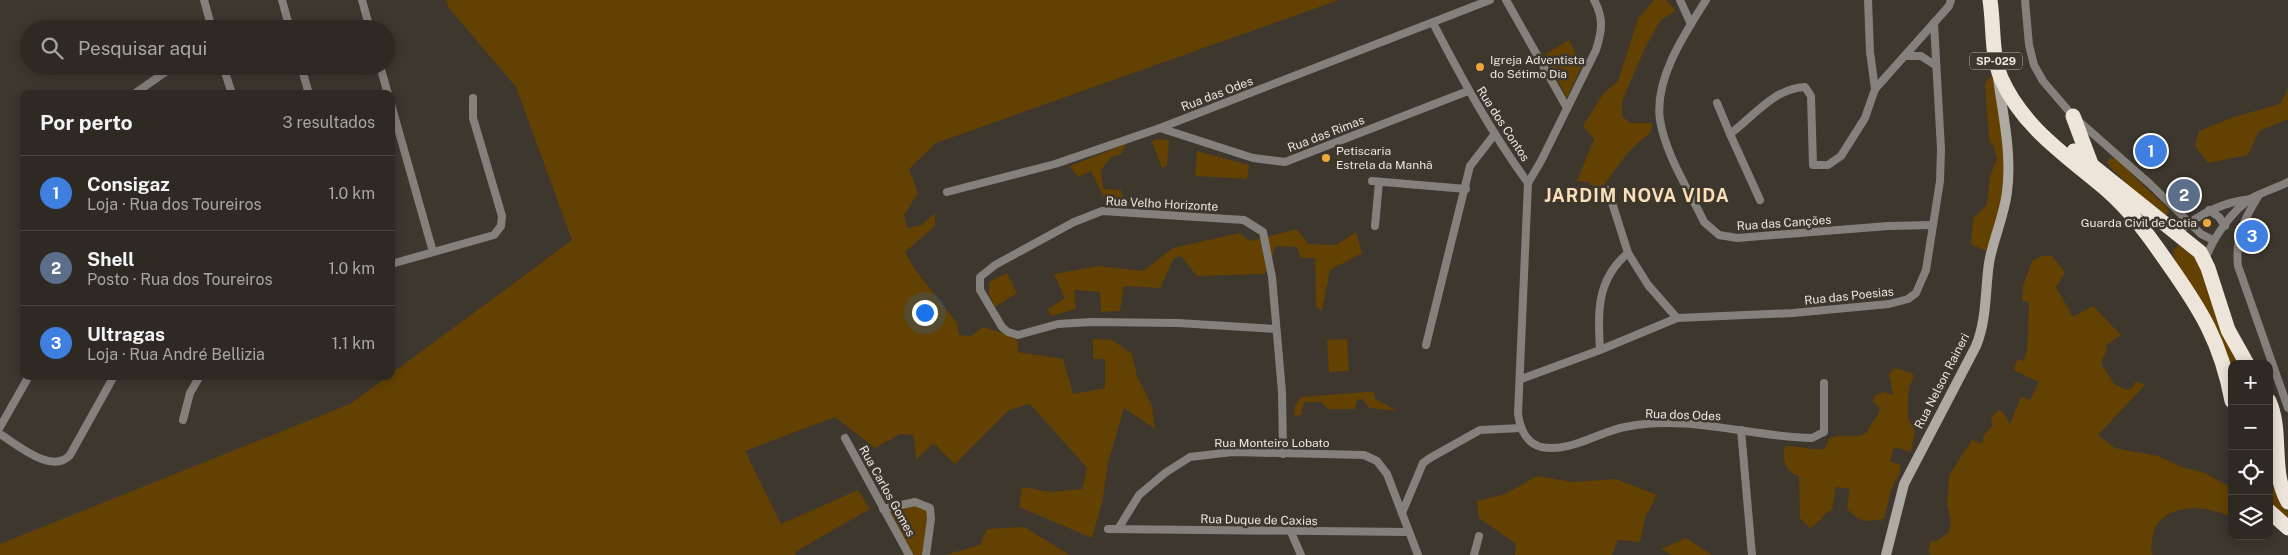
<!DOCTYPE html>
<html lang="pt">
<meta charset="utf-8">
<style>
:root{--surface:#2e2922;--page:#3a352f;--text:#f1f3f6;--muted:#a7a6a5;--line:#494540;--accent:#8abfa5}
body{margin:0;font-family:"Public Sans",sans-serif;background:var(--page);color:var(--text)}
.controls{position:absolute;right:15px;bottom:15px;display:grid;overflow:hidden;border-radius:10px;box-shadow:0 2px 12px #0003}
.controls button{width:45px;height:45px;display:grid;place-items:center;padding:0;border:0;border-bottom:1px solid var(--line);background:var(--surface);color:var(--text);font:25px sans-serif}
.you{position:absolute;left:924px;top:312px;width:18px;height:18px;margin:-12px;border:4px solid #fff;border-radius:50%;background:#1a73e8;box-shadow:0 0 0 8px #1a73e833}
.badge{display:grid;place-items:center;width:32px;height:32px;border-radius:50%;background:var(--accent);color:#fff;font-size:16px;font-weight:700}
.pin{position:absolute;translate:-50% -50%;border:2px solid #fff;box-shadow:0 1px 5px #0006}
.list{margin:0;padding:0;list-style:none}
h2{display:flex;justify-content:space-between;align-items:center;height:65px;margin:0;padding:0 20px;font-size:21px}
h2 small{font-size:16px;font-weight:400;color:var(--muted)}
.list li{display:grid;grid-template-columns:32px 1fr auto;gap:15px;align-items:center;box-sizing:border-box;height:75px;padding:0 20px;border-top:1px solid var(--line)}
.list b{display:block;font-size:19px;white-space:nowrap}
.list p{margin:0;font-size:16px;white-space:nowrap;color:var(--muted)}
.list em{font-size:16px;font-style:normal;color:var(--muted)}
.icon{flex:none;width:28px;height:28px;fill:none;stroke:currentColor;stroke-width:2;stroke-linecap:round;stroke-linejoin:round}
.map{position:relative;flex:none;width:2288px;height:555px;overflow:hidden}
.search{position:absolute;background:var(--surface);box-shadow:0 2px 12px #0003;left:20px;top:20px;width:375px;height:55px;display:flex;align-items:center;gap:12px;box-sizing:border-box;padding:0 18px;border-radius:28px;color:var(--muted);font-size:19px}
.panel{position:absolute;background:var(--surface);box-shadow:0 2px 12px #0003;left:20px;top:90px;width:375px;height:290px;border-radius:10px}
.map>svg:first-child{display:block}
.green{fill:#634103}
.lines{fill:none;stroke-linecap:round;stroke-linejoin:round}
.street{stroke:#84807c;stroke-width:8}
.secondary{stroke:#aea9a2;stroke-width:10}
.highway{stroke:#ede4da;stroke-width:15}
.poi-dot{fill:#eda83b;stroke:#3d372e;stroke-width:2}
.labels{text-anchor:middle;dominant-baseline:central;stroke-width:5;stroke-linejoin:round;paint-order:stroke}
.shield{fill:#3d372e;stroke:#b6b2ab;stroke-width:1}
.shield-label{font-size:11px;font-weight:bold;fill:#eae6e0}
.poi-label{font-size:12px;fill:#eae6e0;stroke:#3d372e;text-anchor:start}
.street-label{font-size:12px;fill:#eae6e0;stroke:#3d372e}
.district-label{font-size:18px;font-weight:bold;letter-spacing:1px;fill:#fcdfb8;stroke:#3d372e}
</style>
<div class="map">
<svg width="2288" height="555" viewBox="0 0 2288 555">
<rect width="100%" height="100%" fill="#3d372e"/>
<g class="green">
<path d="M446 0H1339L936 143 909 169 918 193 904 215 907 228 922 225 935 213V226L905 252 914 268 957 323 959 335 971 336 983 327 1017 337 1018 352 1063 359 1073 394 1105 388V359H1093V339L1112 340 1132 354 1137 376 1152 406 1155 429 1124 408 1108 463 1102 503 1092 538 1019 507 1022 487 1051 492 1082 489 1087 468 1030 404 1009 410 955 464 933 443 916 460 914 435 900 434 875 448 835 417 745 451 781 524 858 490 870 509 795 552 796 555H0V544L350 404 388 376H391V374L572 240 516 87 449 8Z"/>
<path d="M1654 0H1666L1676 11 1661 20 1645 48 1622 101V117L1631 123H1652L1651 132 1629 151 1597 194 1589 182 1577 181 1594 139 1583 126 1603 94 1618 81 1638 19Z"/>
<path d="M1569 40 1582 65 1567 98 1544 55Z"/>
<path d="M1992 75C1997 98 2003 121 2005 143 2007 169 2002 233 1985 251L1971 244 1973 218 1987 205 1990 176 1997 159 1994 147 1989 140 1985 83Z"/>
<path d="M2288 89V119L2259 131 2248 155 2208 163 2195 146 2199 131 2234 117 2280 104Z"/>
<path d="M1157 139 1169 140 1167 166 1162 168 1152 142Z"/>
<path d="M1126 144 1121 154 1111 157 1101 170 1103 189 1121 190 1124 203 1106 202 1091 171 1078 177 1070 166Z"/>
<path d="M1197 151 1249 165 1247 179 1195 176Z"/>
<path d="M2114 157 2168 209 2169 211 2167 215C2153 214 2121 177 2109 166L2107 161Z"/>
<path d="M1297 229 1308 244 1336 245 1356 232 1362 253 1330 270 1322 311 1316 307 1315 258H1301L1297 247 1276 246 1265 274 1197 276 1181 256 1174 258 1160 288 1124 286 1120 311 1101 312 1100 292 1074 290 1076 309 1050 316 1048 309 1065 298 1054 274 1099 266 1143 271 1173 248 1239 233 1250 241Z"/>
<path d="M2179 245 2199 261 2239 364H2232V370L2174 258 2173 250Z"/>
<path d="M2042 256H2052L2065 272 2056 287 2073 317 2093 306 2121 335 2106 345 2107 351 2102 360V365L2114 384 2127 390 2133 387 2136 381 2145 385 2098 435 2115 448 2158 456 2182 467 2205 473 2232 488V517C2207 507 2174 501 2156 526 2152 532 2152 545 2151 553L2153 555H1931L1928 552 1930 542 1938 540 1949 532 1951 522 1947 504 1949 475 1972 440 1982 443 1984 435 1993 425 1991 417 1999 410 2003 412 2010 424 2021 397 2030 400 2039 382 2013 370 2018 359 2023 361 2027 352 2029 302 2022 301 2023 286 2032 261Z"/>
<path d="M1007 273 1017 293 995 307 989 294V282Z"/>
<path d="M1347 339 1349 371 1329 372 1327 340Z"/>
<path d="M1895 368 1912 373 1914 377 1909 387 1908 400V418L1915 431 1911 452 1894 447 1890 461 1900 465V472L1891 490 1884 519C1865 522 1861 523 1847 509L1850 489 1836 487 1832 509C1822 515 1820 523 1810 528L1800 518 1799 476C1785 472 1782 460 1785 446 1799 446 1811 450 1825 449L1829 439C1841 432 1851 440 1867 433 1870 423 1878 418 1880 408L1873 402 1875 395 1885 392 1893 395 1889 374Z"/>
<path d="M1366 392H1374L1375 399 1398 411 1369 408 1363 399 1357 400 1355 409H1328L1321 402H1304L1301 415 1295 416 1294 408 1301 397Z"/>
<path d="M2269 435 2283 506 2288 512V521L2269 505Z"/>
<path d="M1537 476 1573 482 1616 479 1657 495 1645 518 1640 542 1618 540 1612 555H1515L1516 544 1479 518 1477 501 1505 494Z"/>
<path d="M908 503 930 508 926 555H909L883 509Z"/>
<path d="M1024 527 1070 555H945L980 545 987 529Z"/>
<path d="M1686 538 1712 555H1672L1661 549Z"/>
</g>
<g class="lines">
<g class="street">
<path d="M204 0 212 29"/>
<path d="M282 0 290 29"/>
<path d="M362 0 370 29"/>
<path d="M1506 0 1567 108"/>
<path d="M1594 0C1604 18 1602 31 1596 50L1541 161 1528 183 1518 414C1520 428 1526 443 1541 447 1570 453 1598 432 1625 427 1688 414 1750 437 1812 438L1824 432V383"/>
<path d="M1680 0 1691 24"/>
<path d="M1706 0C1685 33 1654 79 1660 120 1666 156 1689 190 1704 222L1719 235 1737 238 1888 226 1932 225"/>
<path d="M1868 0 1870 52 1875 89"/>
<path d="M2025 0 2029 45 2034 65 2043 81 2073 116 2150 184 2201 234 2213 240"/>
<path d="M1433 23C1462 79 1491 132 1528 183"/>
<path d="M1905 56H1921L1935 65"/>
<path d="M223 66 232 94"/>
<path d="M301 66 309 94"/>
<path d="M380 66 388 94"/>
<path d="M134 94 174 66"/>
<path d="M1717 103 1730 134"/>
<path d="M391 104 433 252"/>
<path d="M1160 128 1253 158 1285 162 1468 91"/>
<path d="M1372 181 1466 189"/>
<path d="M1608 190 1628 253 1648 285 1677 318"/>
<path d="M947 192 1055 164 1160 128 1490 0"/>
<path d="M2259 195C2244 219 2235 237 2238 266L2288 408"/>
<path d="M1760 200 1730 134C1753 117 1774 88 1805 87L1811 96 1813 165H1828L1841 156 1865 118 1875 89 1949 6 1951 0"/>
<path d="M2209 210 2219 217 2225 226"/>
<path d="M1375 226 1379 182"/>
<path d="M2178 232C2199 214 2222 202 2251 199"/>
<path d="M2205 260C2213 238 2232 210 2252 198 2263 192 2276 188 2288 182"/>
<path d="M391 264 494 235 501 226 502 216 473 118V98"/>
<path d="M1275 329 1178 323 1091 322 1058 324 1018 335 1008 332 1002 327 980 290V277L995 265 1074 222 1102 211 1244 220 1263 232 1272 277 1282 392 1283 454"/>
<path d="M1426 345 1470 166 1494 135"/>
<path d="M1600 350C1598 312 1596 280 1628 253"/>
<path d="M1521 379 1600 350 1677 318 1793 313 1889 304 1908 299 1916 293 1926 270 1940 181 1941 149 1934 23"/>
<path d="M183 420 190 393 200 376"/>
<path d="M0 427 29 376"/>
<path d="M1741 430 1752 555"/>
<path d="M0 434C18 445 52 475 70 455L114 376"/>
<path d="M845 438 909 555"/>
<path d="M883 509 915 502 930 508 931 519 926 555"/>
<path d="M1402 513 1423 463 1430 458 1480 430 1521 428"/>
<path d="M1108 529 1409 532"/>
<path d="M1118 529 1139 495 1165 473 1190 457 1232 452 1364 455 1377 461 1387 474 1418 555"/>
<path d="M1291 532 1301 555"/>
<path d="M1474 555 1479 536"/>
</g>
<path class="secondary" d="M1886 555 1904 484 1976 346C1987 319 1985 291 1989 263 1993 239 2004 217 2007 192 2012 154 2003 116 1998 78"/>
<g class="highway">
<path d="M1990 0C1994 26 1991 54 2001 78 2023 128 2067 156 2107 190 2131 211 2149 236 2167 262 2201 310 2221 342 2232 401"/>
<path d="M2073 116 2091 164"/>
<path d="M2074 151 2200 252 2208 268 2228 330 2247 364"/>
<path d="M2269 401C2283 433 2270 471 2288 502"/>
<path d="M2269 511 2288 528"/>
</g>
</g>
<g class="poi-dot">
<circle cx="1480" cy="67" r="5"/>
<circle cx="1326" cy="158" r="5"/>
<circle cx="2207" cy="223" r="5"/>
</g>
<g class="labels">
<rect class="shield" x="1970" y="52.5" width="52" height="17" rx="4"/>
<g class="shield-label">
<text x="1996" y="61">SP-029</text>
</g>
<g class="poi-label">
<text x="1490" y="60">Igreja Adventista<tspan x="1490" dy="14">do Sétimo Dia</tspan></text>
<text x="1336" y="151">Petiscaria<tspan x="1336" dy="14">Estrela da Manhã</tspan></text>
<text x="2197" y="223" text-anchor="end">Guarda Civil de Cotia</text>
</g>
<g class="street-label">
<text transform="translate(1217 94) rotate(-21)">Rua das Odes</text>
<text transform="translate(1503 124) rotate(57)">Rua dos Contos</text>
<text transform="translate(1326 134) rotate(-21)">Rua das Rimas</text>
<text transform="translate(1162 204) rotate(3)">Rua Velho Horizonte</text>
<text transform="translate(1784 223) rotate(-4)">Rua das Canções</text>
<text transform="translate(1849 296) rotate(-6)">Rua das Poesias</text>
<text transform="translate(1942 381) rotate(-63)">Rua Nelson Raineri</text>
<text transform="translate(1683 415) rotate(2)">Rua dos Odes</text>
<text x="1272" y="443">Rua Monteiro Lobato</text>
<text transform="translate(887 491) rotate(61)">Rua Carlos Gomes</text>
<text transform="translate(1259 520) rotate(1)">Rua Duque de Caxias</text>
</g>
<g class="district-label">
<text x="1637" y="195">JARDIM NOVA VIDA</text>
</g>
</g>
</svg>
<div class="controls">
<button>+</button>
<button>−</button>
<button><svg class="icon" aria-label="locate" viewBox="0 0 24 24"><circle cx="12" cy="12" r="6"/><path d="M12 2v4M12 18v4M2 12h4M18 12h4"/></svg></button>
<button><svg class="icon" aria-label="layers" viewBox="0 0 24 24"><path d="M12 4l9 5-9 5-9-5zM3 14l9 5 9-5"/></svg></button>
</div>
<div class="you"></div>
<div class="pin badge" style="left:2151px;top:151px;background:#3f7fe0">1</div>
<div class="pin badge" style="left:2184px;top:195px;background:#5c6f8a">2</div>
<div class="pin badge" style="left:2252px;top:236px;background:#3f7fe0">3</div>
<div class="search"><svg class="icon" aria-label="search" viewBox="0 0 24 24"><circle cx="10" cy="10" r="6"/><path d="M15 15l6 6"/></svg>Pesquisar aqui</div>
<section class="panel">
<h2>Por perto<small>3 resultados</small></h2>
<ul class="list">
<li><span class="badge" style="background:#3f7fe0">1</span><div><b>Consigaz</b><p>Loja · Rua dos Toureiros</p></div><em>1.0 km</em></li>
<li><span class="badge" style="background:#5c6f8a">2</span><div><b>Shell</b><p>Posto · Rua dos Toureiros</p></div><em>1.0 km</em></li>
<li><span class="badge" style="background:#3f7fe0">3</span><div><b>Ultragas</b><p>Loja · Rua André Bellizia</p></div><em>1.1 km</em></li>
</ul>
</section>
</div>
